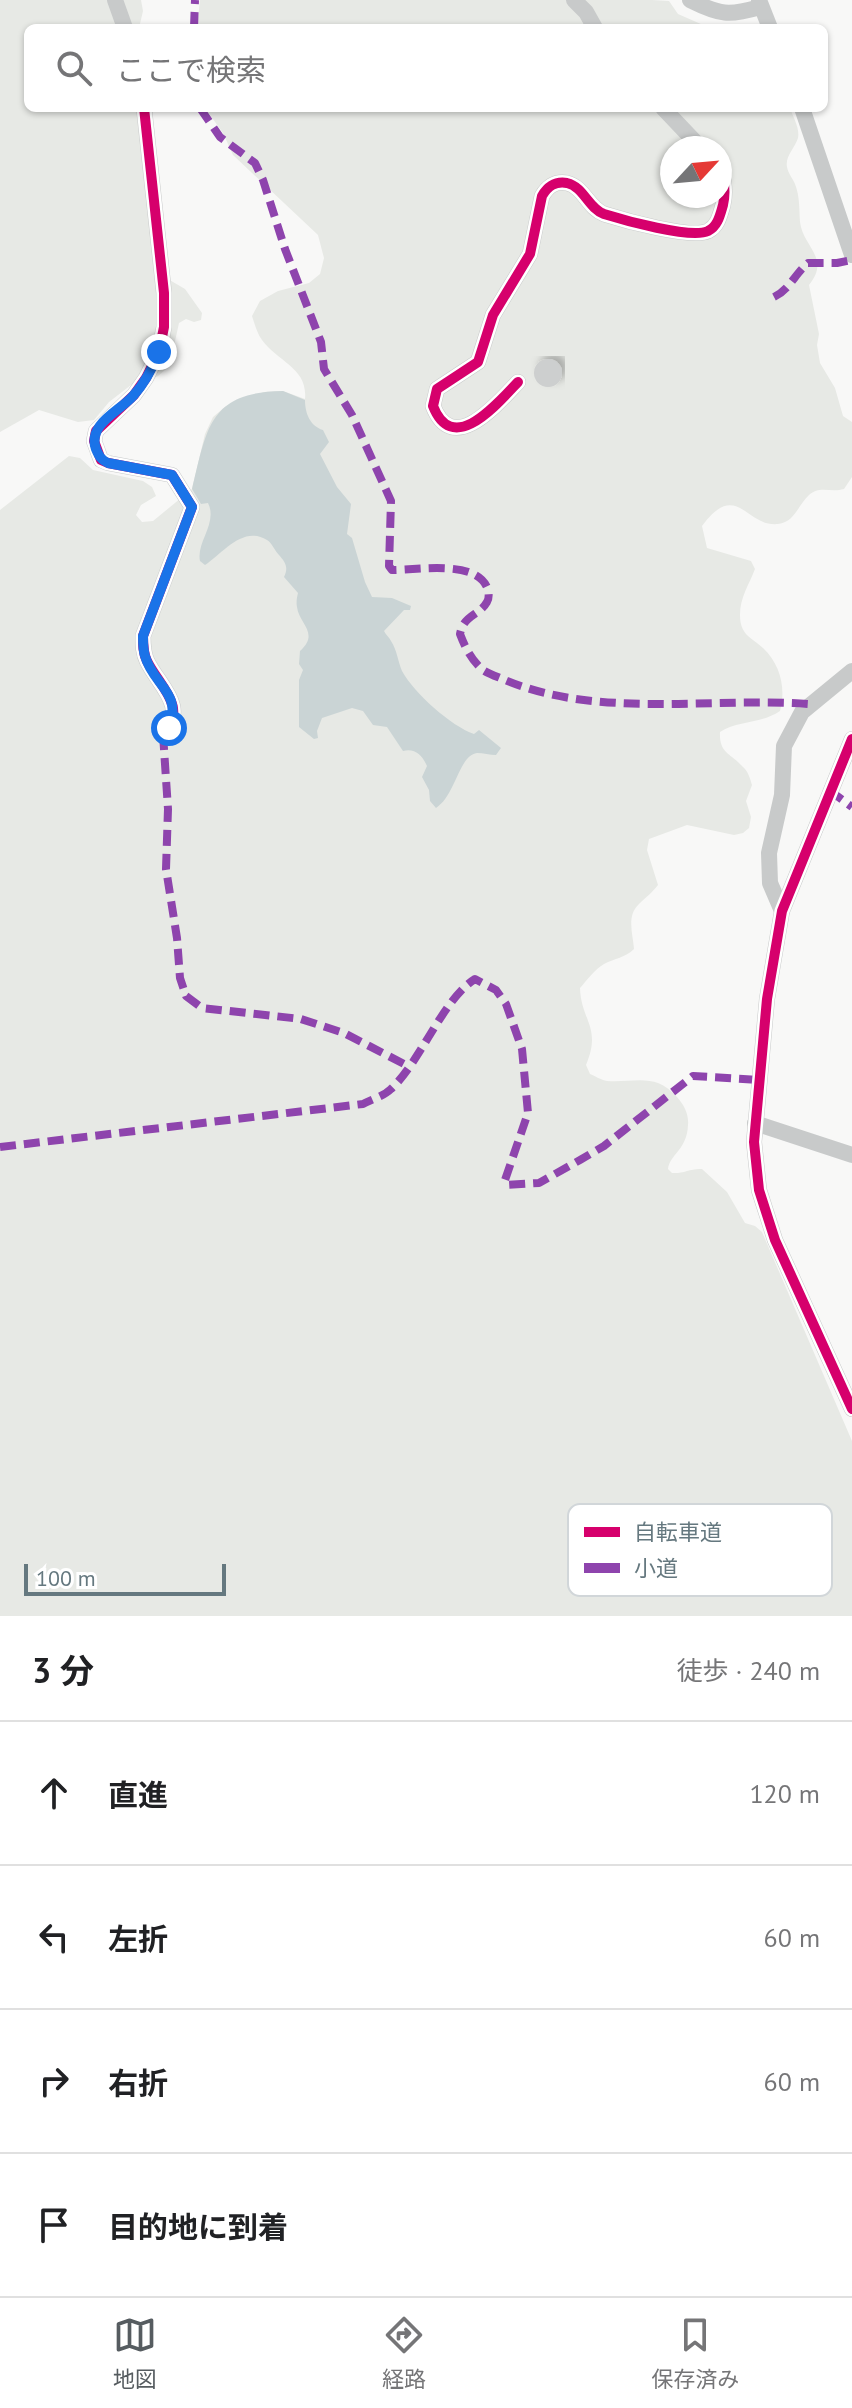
<!DOCTYPE html>
<html lang="ja">
<meta charset="utf-8">
<style>
:root{--surface:#fff;--page:#f2f2f2;--text:#202124;--muted:#757577;--line:#e0e0e0;--accent:#565c60}
body{margin:0;font-family:"PT Sans","Noto Sans JP",sans-serif;background:var(--page);color:var(--text)}
.compass{position:absolute;left:660px;top:136px;width:72px;height:72px;border-radius:50%;background:var(--surface);box-shadow:0 2px 6px #0004;rotate:64deg}
.scale{position:absolute;left:24px;bottom:20px;width:202px;box-sizing:border-box;padding-left:8px;border:4px solid #65787f;border-top:0;font-size:22px;line-height:28px;white-space:nowrap;color:#65787f;-webkit-text-stroke:6px #fff;paint-order:stroke}
.stop{position:absolute;width:24px;height:24px;margin:-18px;border:6px solid #1a73e8;border-radius:50%;background:#fff}
.stop.end{background:#1a73e8;border-color:#fff;box-shadow:0 2px 8px #0008}
.list{margin:0;padding:0;list-style:none}
h2{display:flex;justify-content:space-between;align-items:center;height:104px;margin:0;padding:0 32px;font-size:34px}
h2 small{font-size:26px;font-weight:400;color:var(--muted)}
.list li{display:grid;grid-template-columns:52px 1fr auto;gap:24px;align-items:center;box-sizing:border-box;height:144px;padding:0 32px;border-top:2px solid var(--line)}
.list b{display:block;font-size:30px;white-space:nowrap}
.list em{font-size:26px;font-style:normal;color:var(--muted)}
.icon{flex:none;width:44px;height:44px;fill:none;stroke:currentColor;stroke-width:2;stroke-linecap:round;stroke-linejoin:round}
.map{position:relative;flex:none;width:852px;height:1616px;overflow:hidden}
.search{position:absolute;background:var(--surface);box-shadow:0 2px 6px #0004;left:24px;right:24px;top:24px;height:88px;display:flex;align-items:center;gap:20px;box-sizing:border-box;padding:0 28px;border-radius:12px;color:var(--muted);font-size:30px}
.sheet{height:680px;background:var(--surface)}
nav{display:flex;justify-content:space-around;align-items:center;box-sizing:border-box;height:112px;border-top:2px solid var(--line);background:var(--surface);font-size:22px;color:var(--muted)}
nav a{display:grid;justify-items:center;gap:4px}
nav .on{color:var(--accent)}
.map>svg:first-child{display:block}
.green{fill:#e7e9e5;fill-rule:evenodd}
.water{fill:#cad4d5}
.building{fill:#cdcfcf;filter:url(#shadow)}
.lines{fill:none;stroke-linecap:round;stroke-linejoin:round}
.minor{stroke:#c8caca;stroke-width:16}
.quiet{stroke:#8e44ad;stroke-width:8;stroke-dasharray:16 8;stroke-linecap:butt}
.cycleway-casing{stroke:#fff;stroke-width:15}
.cycleway{stroke:#d6006c;stroke-width:10}
.route{stroke:#1a73e8;stroke-width:10}
.key{fill:#fff;stroke:#d1d6d9;stroke-width:2}
.key-label{font-size:22px;fill:#65787f}
</style>
<div class="map">
<svg width="852" height="1616" viewBox="0 0 852 1616">
<defs>
<filter id="shadow"><feDropShadow dx="5.5" dy="-5.5" stdDeviation="4" flood-color="#0004"/></filter>
</defs>
<rect width="100%" height="100%" fill="#f8f8f7"/>
<g class="green">
<path d="M0 0H141L143 11 139 28H28V108H141L161 275 185 289 202 313 201 320 194 322 186 319 179 323 172 355 166 369 158 376 143 383 131 385 109 402 94 420 78 422 39 410 0 432Z"/>
<path d="M200 0H652L669 1 678 14 710 28H197Z"/>
<path d="M205 108H790C793 117 800 128 798 138 795 148 785 156 787 167 788 173 793 179 795 184 800 197 799 209 800 222 803 247 831 258 809 285L819 334 817 345 820 363 835 388 843 416 852 422V477L844 489C830 493 820 485 809 495 798 505 795 522 778 524 745 527 737 479 702 526L707 548 751 561 755 569C749 585 740 597 740 615 740 635 751 637 763 648 781 665 786 689 780 711 761 724 739 720 720 732 719 753 730 753 742 766 748 771 750 778 752 785L746 801 751 817 749 828 743 833 734 835 687 825 649 839 647 850 658 885C652 893 646 897 639 904 626 916 633 934 634 949 625 958 615 958 604 964 595 969 587 980 580 988 581 1021 602 1027 586 1065L590 1074C595 1076 601 1080 607 1081 635 1083 655 1072 677 1097 684 1105 689 1114 688 1125 687 1150 670 1154 668 1169L672 1173C683 1174 691 1168 702 1169L727 1192 745 1223 755 1226 762 1232 852 1441V1616H0V510L69 456 80 458 93 470 143 481 152 487 156 496 141 505 136 515 142 522 153 521 192 489 205 434 213 417 226 406 264 392 283 391 305 399C308 368 278 362 262 340 257 333 255 325 252 316L260 301 278 291 309 283 320 274 324 258 318 235 233 155 223 133ZM672 148H720V196H672Z"/>
</g>
<path class="water" d="M283 391 305 400C305 413 310 426 323 430L329 442 320 454 337 487 351 504 347 534 352 538 365 582 372 597 392 598 411 606 410 610H404L384 631C386 635 389 637 391 641 397 650 398 662 402 671 414 693 451 726 474 734L479 730 501 748 496 755C490 755 483 753 477 753 459 755 456 795 436 808L430 801 429 790 422 777 427 766C422 755 415 748 403 751L387 727 373 725 363 711 352 708 322 718 317 731 318 738 314 739 299 727V680L303 670 299 664 300 651C320 633 299 624 297 607 296 602 297 597 298 593L284 577C289 567 285 562 279 555 275 551 272 543 267 540 243 525 223 553 205 565L200 561C196 542 218 523 208 503L201 504 192 489C207 428 209 392 283 391Z"/>
<circle class="building" cx="548" cy="373" r="14"/>
<g class="lines">
<g class="minor">
<path d="M115 0 125 28"/>
<path d="M574 0 586 12 595 28"/>
<path d="M690 0C720 15 729 16 760 7"/>
<path d="M759 0 770 28"/>
<path d="M144 108 164 293V327L159 352 146 378 134 395 96 431 94 441 97 449 101 460 108 463 172 475 192 507 143 636C143 645 143 653 147 661 159 686 189 707 163 734"/>
<path d="M663 108 701 148"/>
<path d="M802 108 852 255"/>
<path d="M518 382C497 404 453 457 433 406L437 389 478 362 493 315 530 254 542 196C548 186 555 181 567 183 584 187 588 208 604 214 623 220 691 239 708 231 718 226 720 215 723 205 726 192 725 182 720 169"/>
<path d="M852 739 782 911 767 999 754 1142 759 1190 775 1240 852 1409"/>
<path d="M782 911 770 883 769 853 782 795 784 746 802 712 852 671"/>
<path d="M755 1123 852 1155"/>
</g>
<g class="quiet">
<path d="M194 28 195 0"/>
<path d="M200 108 220 137 255 163 263 180 285 249 321 342 324 369 352 415 391 501 389 566 392 570C419 570 479 559 488 590 489 594 489 599 487 602 479 616 464 614 460 634 465 647 471 660 483 670 489 674 498 677 505 680 598 719 711 697 809 704"/>
<path d="M774 297C790 289 794 275 808 263H837L852 260"/>
<path d="M163 734 168 809 166 869 177 938 180 978 186 996 202 1008 301 1019 344 1033 408 1066"/>
<path d="M829 790 852 807"/>
<path d="M0 1147 363 1104C372 1099 384 1096 391 1089 421 1061 443 999 475 979L496 990 506 1004 522 1049 528 1113 505 1180 507 1185 539 1183 580 1160 604 1146 693 1076 759 1080"/>
</g>
<defs>
<g id="cycleway">
<path d="M144 108 164 293V327L159 352 146 378 134 395 96 431 94 441 97 449 101 460 108 463 172 475 192 507 143 636C143 645 143 653 147 661 159 686 189 707 163 734"/>
<path d="M518 382C497 404 453 457 433 406L437 389 478 362 493 315 530 254 542 196C548 186 555 181 567 183 584 187 588 208 604 214 623 220 691 239 708 231 718 226 720 215 723 205 726 192 725 182 720 169"/>
<path d="M852 739 782 911 767 999 754 1142 759 1190 775 1240 852 1409"/>
</g>
</defs>
<use href="#cycleway" class="cycleway-casing"/>
<use href="#cycleway" class="cycleway"/>
</g>
<g class="lines">
<path class="route" d="M159 352C153 367 145 383 133 396 120 411 87 424 96 449 99 456 101 460 108 463L172 475 192 507 143 636C143 642 143 650 145 656 153 685 183 693 169 728"/>
</g>
<rect x="568" y="1504" width="264" height="92" rx="12" class="key"/>
<rect x="584" y="1527" width="36" height="10" fill="#d6006c"/>
<rect x="584" y="1563" width="36" height="10" fill="#8e44ad"/>
<g class="key-label">
<text x="634" y="1540">自転車道</text>
<text x="634" y="1576">小道</text>
</g>
</svg>
<svg class="compass" viewBox="-18 -18 36 36"><path d="M0-13l5 13h-10z" fill="#e53935"/><path d="M0 13l5-13h-10z" fill="#757577"/></svg>
<div class="scale">100 m</div>
<div class="stop" style="left:169px;top:728px"></div>
<div class="stop end" style="left:159px;top:352px"></div>
<div class="search"><svg class="icon" aria-label="search" viewBox="0 0 24 24"><circle cx="10" cy="10" r="6"/><path d="M15 15l6 6"/></svg>ここで検索</div>
</div>
<section class="sheet">
<h2>3 分<small>徒歩 · 240 m</small></h2>
<ul class="list">
<li><svg class="icon" aria-label="ahead" viewBox="0 0 24 24"><path d="M12 20V5M6 11l6-6 6 6"/></svg><div><b>直進</b></div><em>120 m</em></li>
<li><svg class="icon" aria-label="left" viewBox="0 0 24 24"><path d="M17 20v-9H6M10 6l-5 5 5 5"/></svg><div><b>左折</b></div><em>60 m</em></li>
<li><svg class="icon" aria-label="right" viewBox="0 0 24 24"><path d="M7 20v-9h11M14 6l5 5-5 5"/></svg><div><b>右折</b></div><em>60 m</em></li>
<li><svg class="icon" aria-label="arrive" viewBox="0 0 24 24"><path d="M6 21V4h12l-3 4 3 4H6"/></svg><div><b>目的地に到着</b></div></li>
</ul>
</section>
<nav>
<a class="on"><svg class="icon" aria-label="map" viewBox="0 0 24 24"><path d="M3 6l6-2 6 2 6-2v14l-6 2-6-2-6 2zM9 4v14M15 6v14"/></svg>地図</a>
<a><svg class="icon" aria-label="directions" viewBox="0 0 24 24"><path d="M12 3l9 9-9 9-9-9zM9 14v-3h6M13 9l2 2-2 2"/></svg>経路</a>
<a><svg class="icon" aria-label="saved" viewBox="0 0 24 24"><path d="M7 4h10v16l-5-4-5 4z"/></svg>保存済み</a>
</nav>
